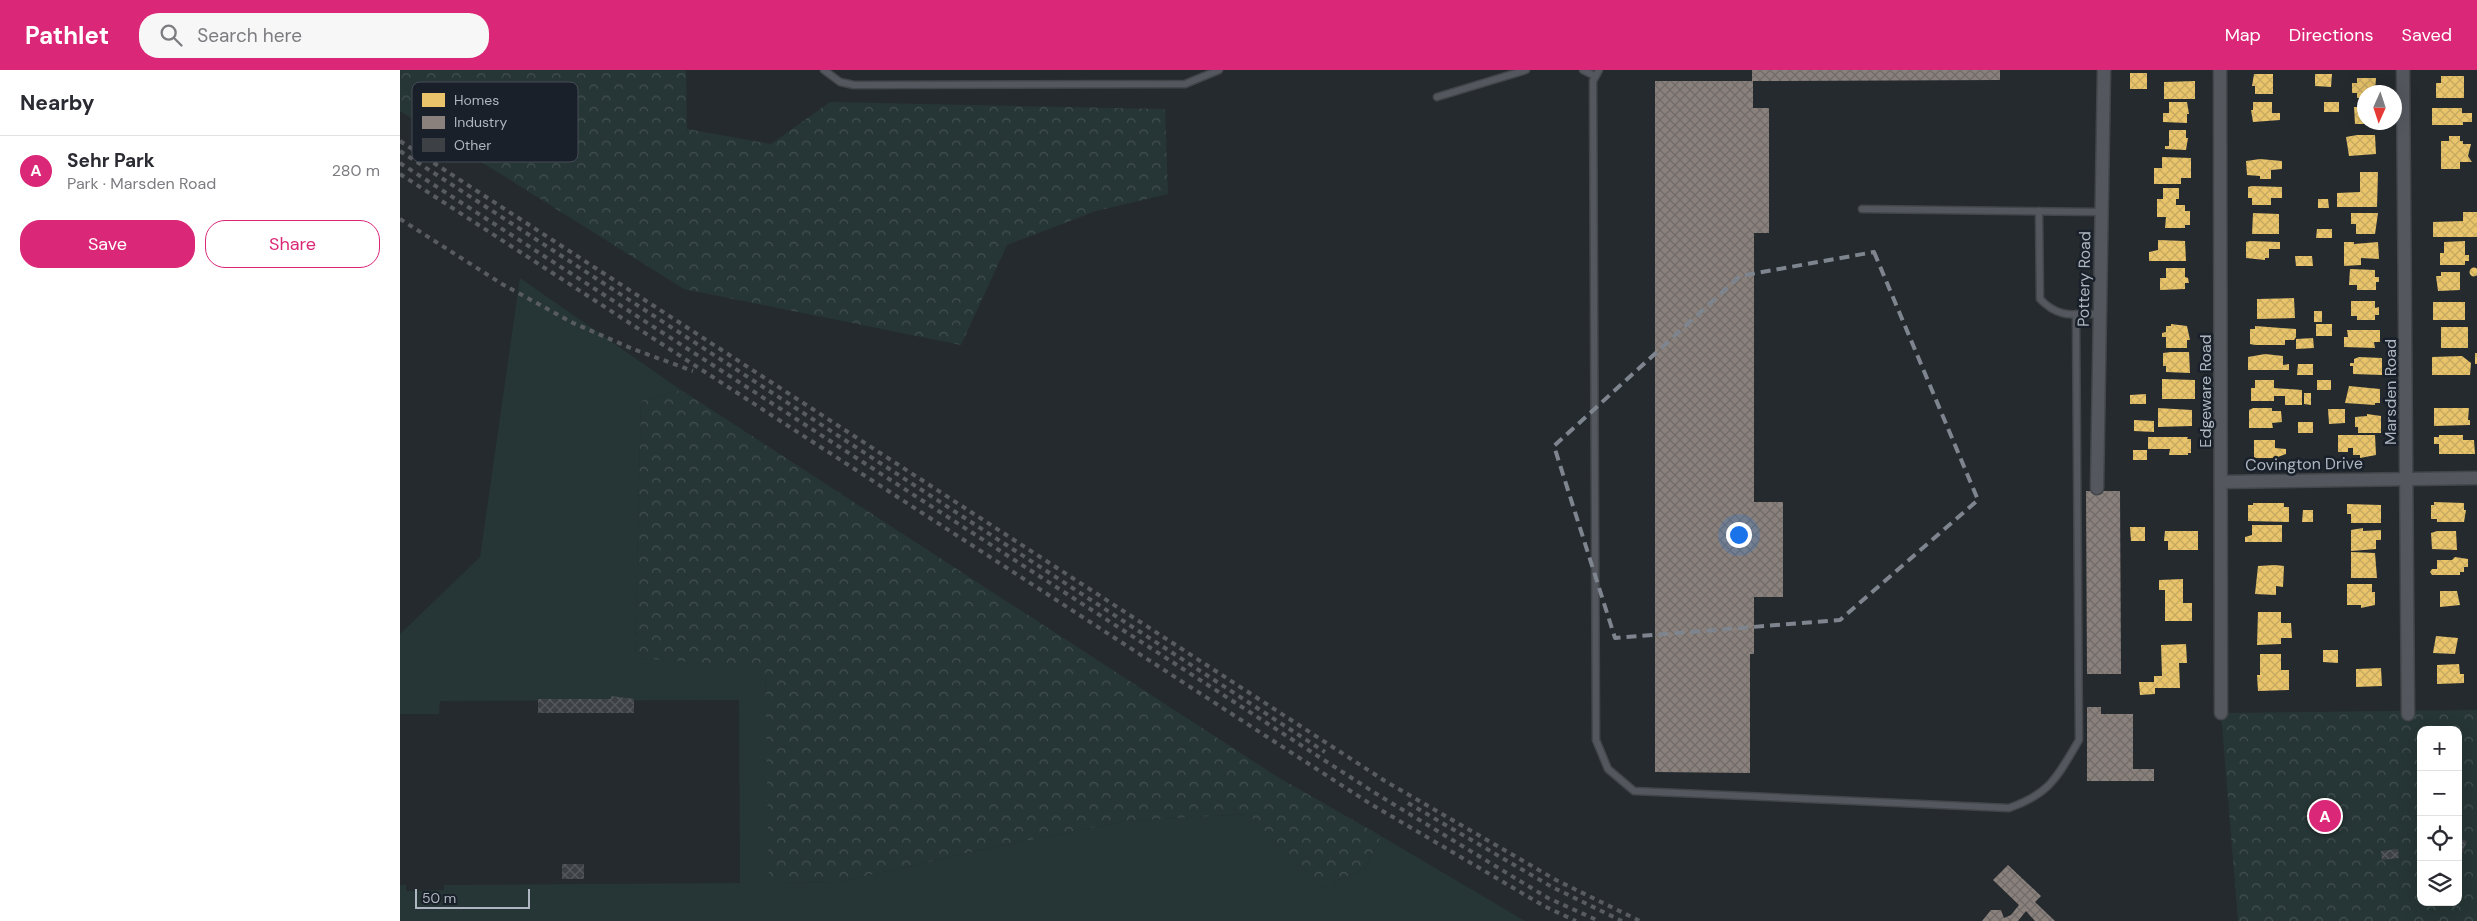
<!DOCTYPE html>
<meta charset="utf-8">
<style>
:root{--surface:#fff;--page:#f7f7f7;--text:#2b2b33;--muted:#7c7c81;--line:#e1e1e2;--accent:#db2777}
body{margin:0;font-family:"DM Sans",sans-serif;background:var(--page);color:var(--text)}
.controls{position:absolute;right:15px;bottom:15px;display:grid;overflow:hidden;border-radius:10px;box-shadow:0 5px 20px #0002}
.controls button{width:45px;height:45px;display:grid;place-items:center;padding:0;border:0;border-bottom:1px solid var(--line);background:var(--surface);color:var(--text);font:25px sans-serif}
.compass{position:absolute;left:1957px;top:15px;width:45px;height:45px;border-radius:50%;background:var(--surface);box-shadow:0 5px 20px #0002;rotate:183deg}
.scale{position:absolute;left:15px;bottom:12px;width:115px;box-sizing:border-box;padding-left:5px;border:2px solid #aeb6c1;border-top:0;font-size:14px;line-height:18px;white-space:nowrap;color:#aeb6c1;-webkit-text-stroke:4px #192029;paint-order:stroke}
.you{position:absolute;left:1338px;top:464px;width:18px;height:18px;margin:-12px;border:4px solid #fff;border-radius:50%;background:#1a73e8;box-shadow:0 0 0 8px #1a73e833}
.badge{display:grid;place-items:center;width:32px;height:32px;border-radius:50%;background:var(--accent);color:#fff;font-size:16px;font-weight:700}
.pin{position:absolute;translate:-50% -50%;border:2px solid #fff;box-shadow:0 1px 5px #0006}
.list{margin:0;padding:0;list-style:none}
h2{display:flex;justify-content:space-between;align-items:center;height:65px;margin:0;padding:0 20px;font-size:21px}
h2 small{font-size:16px;font-weight:400;color:var(--muted)}
.list li{display:grid;grid-template-columns:32px 1fr auto;gap:15px;align-items:center;box-sizing:border-box;height:70px;padding:0 20px;border-top:1px solid var(--line)}
.list b{display:block;font-size:19px;white-space:nowrap}
.list p{margin:0;font-size:16px;white-space:nowrap;color:var(--muted)}
.list em{font-size:16px;font-style:normal;color:var(--muted)}
.actions{display:flex;gap:10px;padding:15px 20px}
.actions a{flex:1;padding:11px 0;border:1px solid var(--accent);border-radius:20px;text-align:center;font-size:18px;color:var(--accent)}
.actions .main{background:var(--accent);color:#fff}
.icon{flex:none;width:28px;height:28px;fill:none;stroke:currentColor;stroke-width:2;stroke-linecap:round;stroke-linejoin:round}
.map{position:relative;flex:none;width:2077px;height:851px;overflow:hidden}
header{display:flex;align-items:center;gap:30px;box-sizing:border-box;height:70px;padding:0 25px;background:var(--accent);color:#fff}
header strong{font-size:24px}
nav{display:flex;gap:28px;margin-inline-start:auto;font-size:18px}
.search{width:350px;height:45px;background:var(--page);display:flex;align-items:center;gap:12px;box-sizing:border-box;padding:0 18px;border-radius:20px;color:var(--muted);font-size:19px}
main{display:flex}
aside{flex:1;background:var(--surface)}
.map>svg:first-child{display:block}
.grass{fill:#263535}
.forest{fill:url(#forest-crowns);fill-rule:evenodd}
.homes{fill:url(#homes-cross-hatch)}
.industry{fill:url(#industry-cross-hatch)}
.building{fill:url(#building-cross-hatch)}
.lines{fill:none;stroke-linecap:round;stroke-linejoin:round}
.lane-casing{stroke:#42464a;stroke-width:9}
.street-casing{stroke:#42464a;stroke-width:15}
.lane{stroke:#54585e;stroke-width:6}
.street{stroke:#54585e;stroke-width:12}
.rail{stroke:#585c61;stroke-width:4;stroke-dasharray:5 5;stroke-linecap:butt}
.marked{fill:none;stroke:#7e858e;stroke-width:4;stroke-dasharray:10 6;stroke-linejoin:round}
.labels{text-anchor:middle;dominant-baseline:central;stroke-width:5;stroke-linejoin:round;paint-order:stroke}
.street-label{font-size:16px;fill:#aeb6c1;stroke:#192029}
.key{fill:#192029;stroke:#464d57;stroke-width:1}
.key-label{font-size:14px;fill:#aeb6c1}
</style>
<header>
<strong>Pathlet</strong>
<div class="search"><svg class="icon" aria-label="search" viewBox="0 0 24 24"><circle cx="10" cy="10" r="6"/><path d="M15 15l6 6"/></svg>Search here</div>
<nav><a>Map</a><a>Directions</a><a>Saved</a></nav>
</header>
<main>
<aside>
<h2>Nearby<small></small></h2>
<ul class="list">
<li><span class="badge">A</span><div><b>Sehr Park</b><p>Park · Marsden Road</p></div><em>280 m</em></li>
</ul>
<div class="actions"><a class="main">Save</a><a>Share</a></div>
</aside>
<div class="map">
<svg width="2077" height="851" viewBox="0 0 2077 851">
<defs>
<pattern id="forest-crowns" width="20" height="18" patternUnits="userSpaceOnUse" patternTransform="scale(1.25)"><rect width="20" height="18" fill="#263535"/><path d="M2 6a3 3 0 1 1 6 0M12 15a3 3 0 1 1 6 0" fill="none" stroke="#435050"/></pattern>
<pattern id="homes-cross-hatch" width="8" height="8" patternUnits="userSpaceOnUse" patternTransform="scale(1.25)"><rect width="8" height="8" fill="#e9c46a"/><path d="M0 0l8 8M0 8l8-8" fill="none" stroke="#c5a860"/></pattern>
<pattern id="industry-cross-hatch" width="8" height="8" patternUnits="userSpaceOnUse" patternTransform="scale(1.25)"><rect width="8" height="8" fill="#8a817c"/><path d="M0 0l8 8M0 8l8-8" fill="none" stroke="#706b68"/></pattern>
<pattern id="building-cross-hatch" width="8" height="8" patternUnits="userSpaceOnUse" patternTransform="scale(1.25)"><rect width="8" height="8" fill="#3d4146"/><path d="M0 0l8 8M0 8l8-8" fill="none" stroke="#565a5f"/></pattern>
</defs>
<rect width="100%" height="100%" fill="#252a2f"/>
<path class="grass" d="M120 208 281 320 241 331 235 588 365 596 370 813 439 812 589 778 726 751 848 744 921 817 965 799 981 766 1125 851H0V815H6V821L44 820V815L340 813 339 630 40 631 39 644H0V564L80 487Z"/>
<g class="forest">
<path d="M0 0H286L287 59 371 74 430 32 765 39 768 124 696 141 607 175 561 275 284 219 0 41Z"/>
<path d="M281 320 876 706 981 766 965 799 921 817 848 744 726 751 589 778 439 812 369 813 365 597 235 588 241 331Z"/>
<path d="M2077 640V851H1838L1821 643ZM2021 660H2058V832H2021Z"/>
</g>
<g class="homes">
<rect x="1730" y="3" width="17" height="16"/>
<path d="M1854 4H1873V24H1855V16H1852Z"/>
<path d="M1915 4H1932L1931 17 1915 16Z"/>
<path d="M2041 6H2064V28H2036V13H2041Z"/>
<path d="M1957 8H1976L1975 22H1964V28H1957V23H1952V13H1957Z"/>
<path d="M1795 11V29H1764V12Z"/>
<path d="M1769 32H1787L1789 44H1787V53L1763 52V43H1769Z"/>
<path d="M1853 32H1872V43H1880V50L1853 52 1851 40H1853Z"/>
<rect x="1924" y="32" width="15" height="10"/>
<path d="M1954 37H1964V54H1955Z"/>
<path d="M2032 38H2062V43H2072V52H2063V55H2032Z"/>
<path d="M1769 60H1786V68H1788L1786 80 1765 79V76H1769Z"/>
<path d="M1957 65H1975L1976 84 1949 86 1946 67Z"/>
<path d="M2049 66H2060V71H2063V74H2071L2068 86 2072 92H2060V99H2041V71H2049Z"/>
<path d="M1762 87 1791 88V108H1781V114H1754V98H1762Z"/>
<path d="M1860 89 1882 91V99L1871 100V109H1860V106L1847 105 1846 91Z"/>
<path d="M1960 102H1978L1977 137H1937V123L1960 122Z"/>
<path d="M1852 116 1882 117V128H1871V135H1852V128H1848V117Z"/>
<path d="M1763 118H1779V129H1776V135H1785V141H1790V155H1785V158H1765L1766 147H1757V129H1763Z"/>
<path d="M1918 129H1928L1929 138H1918Z"/>
<path d="M2063 142H2077V167H2033V152L2063 151Z"/>
<path d="M1853 143 1879 144V164H1852Z"/>
<path d="M1951 143H1978L1975 164H1956V154H1951Z"/>
<path d="M1917 159H1932V168H1916Z"/>
<path d="M1758 170 1785 171 1786 191H1749V182L1758 180Z"/>
<path d="M1850 171 1880 172V179H1869V188H1865V190L1846 188V172Z"/>
<path d="M2065 171V185H2069V191H2065V195H2040V183H2044V172Z"/>
<path d="M1944 172H1954V174L1978 172 1979 189 1961 188V195L1944 196Z"/>
<path d="M1895 186H1912L1913 196H1896Z"/>
<circle cx="2074" cy="202" r="4.5"/>
<path d="M1766 198H1785V207L1788 208 1789 213H1785V219L1760 220V208H1766Z"/>
<path d="M1950 199 1975 200V207H1979V212H1976V220H1957V215H1949Z"/>
<path d="M2041 202H2060V220L2038 221 2036 206H2041Z"/>
<path d="M1894 228 1895 248 1857 249V229Z"/>
<path d="M1951 231H1975V238L1979 237V245H1975V250H1957V246H1951Z"/>
<rect x="2033" y="232" width="32" height="18"/>
<rect x="1914" y="241" width="8" height="11"/>
<path d="M1771 254 1787 256 1790 270H1787V278H1766V267H1762V263L1766 262V256H1771Z"/>
<rect x="1916" y="254" width="16" height="12"/>
<path d="M1855 256 1896 259V267L1894 270H1885V275H1855L1850 274V259H1855Z"/>
<rect x="2041" y="257" width="27" height="21"/>
<path d="M1947 260H1980V272H1974L1975 278 1944 277V267H1948Z"/>
<path d="M1913 268 1914 278 1896 279V269Z"/>
<path d="M1771 282H1789L1790 303 1766 302V296H1763V283Z"/>
<rect x="2075" y="283" width="2" height="11"/>
<path d="M1865 284 1883 286V295L1889 294V300H1848V287Z"/>
<path d="M2062 286 2071 293 2070 305H2032V287Z"/>
<path d="M1959 287 1982 288V305L1953 304V296H1950V293H1954V289Z"/>
<path d="M1898 294H1913V305H1897Z"/>
<path d="M1762 309 1795 310V329H1762Z"/>
<path d="M1855 310H1874V318L1902 320V335H1885V326H1874V331H1851V318H1855Z"/>
<rect x="1917" y="310" width="14" height="10"/>
<path d="M1949 316 1980 319V333H1975V335L1945 333Z"/>
<path d="M1904 323H1911V335L1904 334Z"/>
<path d="M1746 324V334H1730V325Z"/>
<path d="M1758 338 1792 340V356L1758 357Z"/>
<path d="M1853 338H1872V341H1881L1882 352 1872 353 1873 358H1849V340Z"/>
<path d="M2034 338H2069L2068 350H2070V355L2034 356Z"/>
<path d="M1928 339H1945V353L1929 354Z"/>
<path d="M1967 344 1981 346V363H1958V357H1955V347L1967 346Z"/>
<path d="M1734 350 1754 351V362L1734 361Z"/>
<rect x="1898" y="352" width="15" height="11"/>
<path d="M1938 365H1975L1976 385 1960 388V385H1953V378H1948V382H1938Z"/>
<path d="M2039 365H2063V370H2074L2075 384H2039V374H2034V367H2039Z"/>
<path d="M1748 367H1788L1787 369H1791V383H1788V385H1769L1770 379H1748Z"/>
<path d="M1854 370H1875V378L1886 379V384L1875 388H1854Z"/>
<rect x="1733" y="380" width="14" height="10"/>
<path d="M2034 432 2064 433V440H2066L2064 452H2037V449H2031V435H2034Z"/>
<path d="M1853 433H1884V437H1889V452L1848 451V435H1853Z"/>
<path d="M1947 434 1981 435V453H1951V444H1947Z"/>
<path d="M1903 440H1913V452H1902Z"/>
<path d="M1852 455H1882V472H1845V467L1852 465Z"/>
<path d="M1730 457H1745V471H1731Z"/>
<path d="M1963 458V461L1981 460V470H1976V479L1951 481V460Z"/>
<path d="M1765 461H1798V480H1768V471H1764Z"/>
<path d="M2037 461H2056L2057 480 2032 479 2031 463Z"/>
<path d="M1951 482 1975 483 1977 508H1951Z"/>
<path d="M2055 487 2068 489V497H2064V502H2060V505H2032L2030 502 2032 499H2037V490H2052Z"/>
<path d="M1875 495 1884 496 1883 517 1876 516V525L1855 524 1858 496Z"/>
<path d="M1783 509V533H1792V551H1765V520H1759V510Z"/>
<path d="M1947 514H1972V522H1975V535L1961 538V535H1947Z"/>
<path d="M2040 521H2057L2060 535 2040 537Z"/>
<path d="M1858 542H1881V553H1891L1892 568H1881V574L1857 575Z"/>
<path d="M2036 566 2058 568 2055 584 2033 583Z"/>
<path d="M1786 574 1787 593H1779L1780 618H1755V624L1740 625 1739 612H1754V606H1762L1761 575Z"/>
<path d="M1923 580H1938V593L1923 592Z"/>
<path d="M1860 584H1881V600H1889V620L1858 621 1857 605H1860Z"/>
<path d="M2037 595 2059 594 2060 604H2064V613L2037 614Z"/>
<path d="M1981 598 1982 616 1956 617V599Z"/>
</g>
<g class="industry">
<path d="M1352 0H1600V10L1352 11Z"/>
<path d="M1255 11H1353V38H1369V163H1354V432H1383V527H1354V584H1350V703L1255 702Z"/>
<path d="M1686 421H1720L1721 604H1687Z"/>
<path d="M1687 637H1701V644H1733V699H1754V711H1687Z"/>
<path d="M1608 795 1641 826 1635 832 1655 851H1635L1626 841 1618 851H1582L1591 840H1601L1604 848 1611 845 1619 835 1593 810Z"/>
</g>
<g class="building">
<path d="M211 626 234 629V643H138V629H211Z"/>
<path d="M2058 768 2067 771 2058 793Z"/>
<path d="M1998 779 1999 788 1982 790 1981 781Z"/>
<rect x="162" y="794" width="22" height="15"/>
</g>
<g class="lines">
<defs>
<g id="lane">
<path d="M424 0 440 12 454 15 785 14 819 0"/>
<path d="M1183 0 1195 6"/>
<path d="M1199 0 1193 11 1196 670 1208 699 1234 721 1609 738C1651 723 1657 707 1679 670L1676 244"/>
<path d="M1037 27 1126 0"/>
<path d="M1462 139 1701 142"/>
<path d="M1639 141 1640 229C1659 249 1674 244 1700 244"/>
</g>
<g id="street">
<path d="M1820 0 1821 643"/>
<path d="M2003 0 2008 644"/>
<path d="M1821 412 2077 408"/>
<path d="M1697 418 1704 0"/>
</g>
</defs>
<use href="#lane" class="lane-casing"/>
<use href="#street" class="street-casing"/>
<use href="#lane" class="lane"/>
<use href="#street" class="street"/>
<g class="rail">
<path d="M0 71 985 711 1156 810 1240 851"/>
<path d="M0 81 925 682"/>
<path d="M0 93 975 723 1148 828 1199 851"/>
<path d="M0 104 969 733 1144 836 1176 851"/>
<path d="M0 149 102 214 173 253 233 279 293 301"/>
<path d="M1008 733 1152 817 1222 851"/>
</g>
</g>
<path class="marked" d="M1474 182 1578 430 1440 550 1215 568 1154 376 1340 206Z"/>
<g class="labels">
<g class="street-label">
<text transform="translate(1684 209) rotate(-89)">Pottery Road</text>
<text transform="translate(1805 321) rotate(-90)">Edgeware Road</text>
<text transform="translate(1990 322) rotate(-90)">Marsden Road</text>
<text transform="translate(1904 394) rotate(-1)">Covington Drive</text>
</g>
</g>
<rect x="12" y="12" width="166" height="80" rx="8" class="key"/>
<rect x="22" y="23" width="23" height="14" fill="#e9c46a"/>
<rect x="22" y="46" width="23" height="13" fill="#8a817c"/>
<rect x="22" y="68" width="23" height="14" fill="#3d4146"/>
<g class="key-label">
<text x="54" y="35">Homes</text>
<text x="54" y="57">Industry</text>
<text x="54" y="80">Other</text>
</g>
</svg>
<div class="controls">
<button>+</button>
<button>−</button>
<button><svg class="icon" aria-label="locate" viewBox="0 0 24 24"><circle cx="12" cy="12" r="6"/><path d="M12 2v4M12 18v4M2 12h4M18 12h4"/></svg></button>
<button><svg class="icon" aria-label="layers" viewBox="0 0 24 24"><path d="M12 4l9 5-9 5-9-5zM3 14l9 5 9-5"/></svg></button>
</div>
<svg class="compass" viewBox="-18 -18 36 36"><path d="M0-13l5 13h-10z" fill="#e53935"/><path d="M0 13l5-13h-10z" fill="#7c7c81"/></svg>
<div class="scale">50 m</div>
<div class="you"></div>
<div class="pin badge" style="left:1925px;top:746px">A</div>
</div>
</main>
